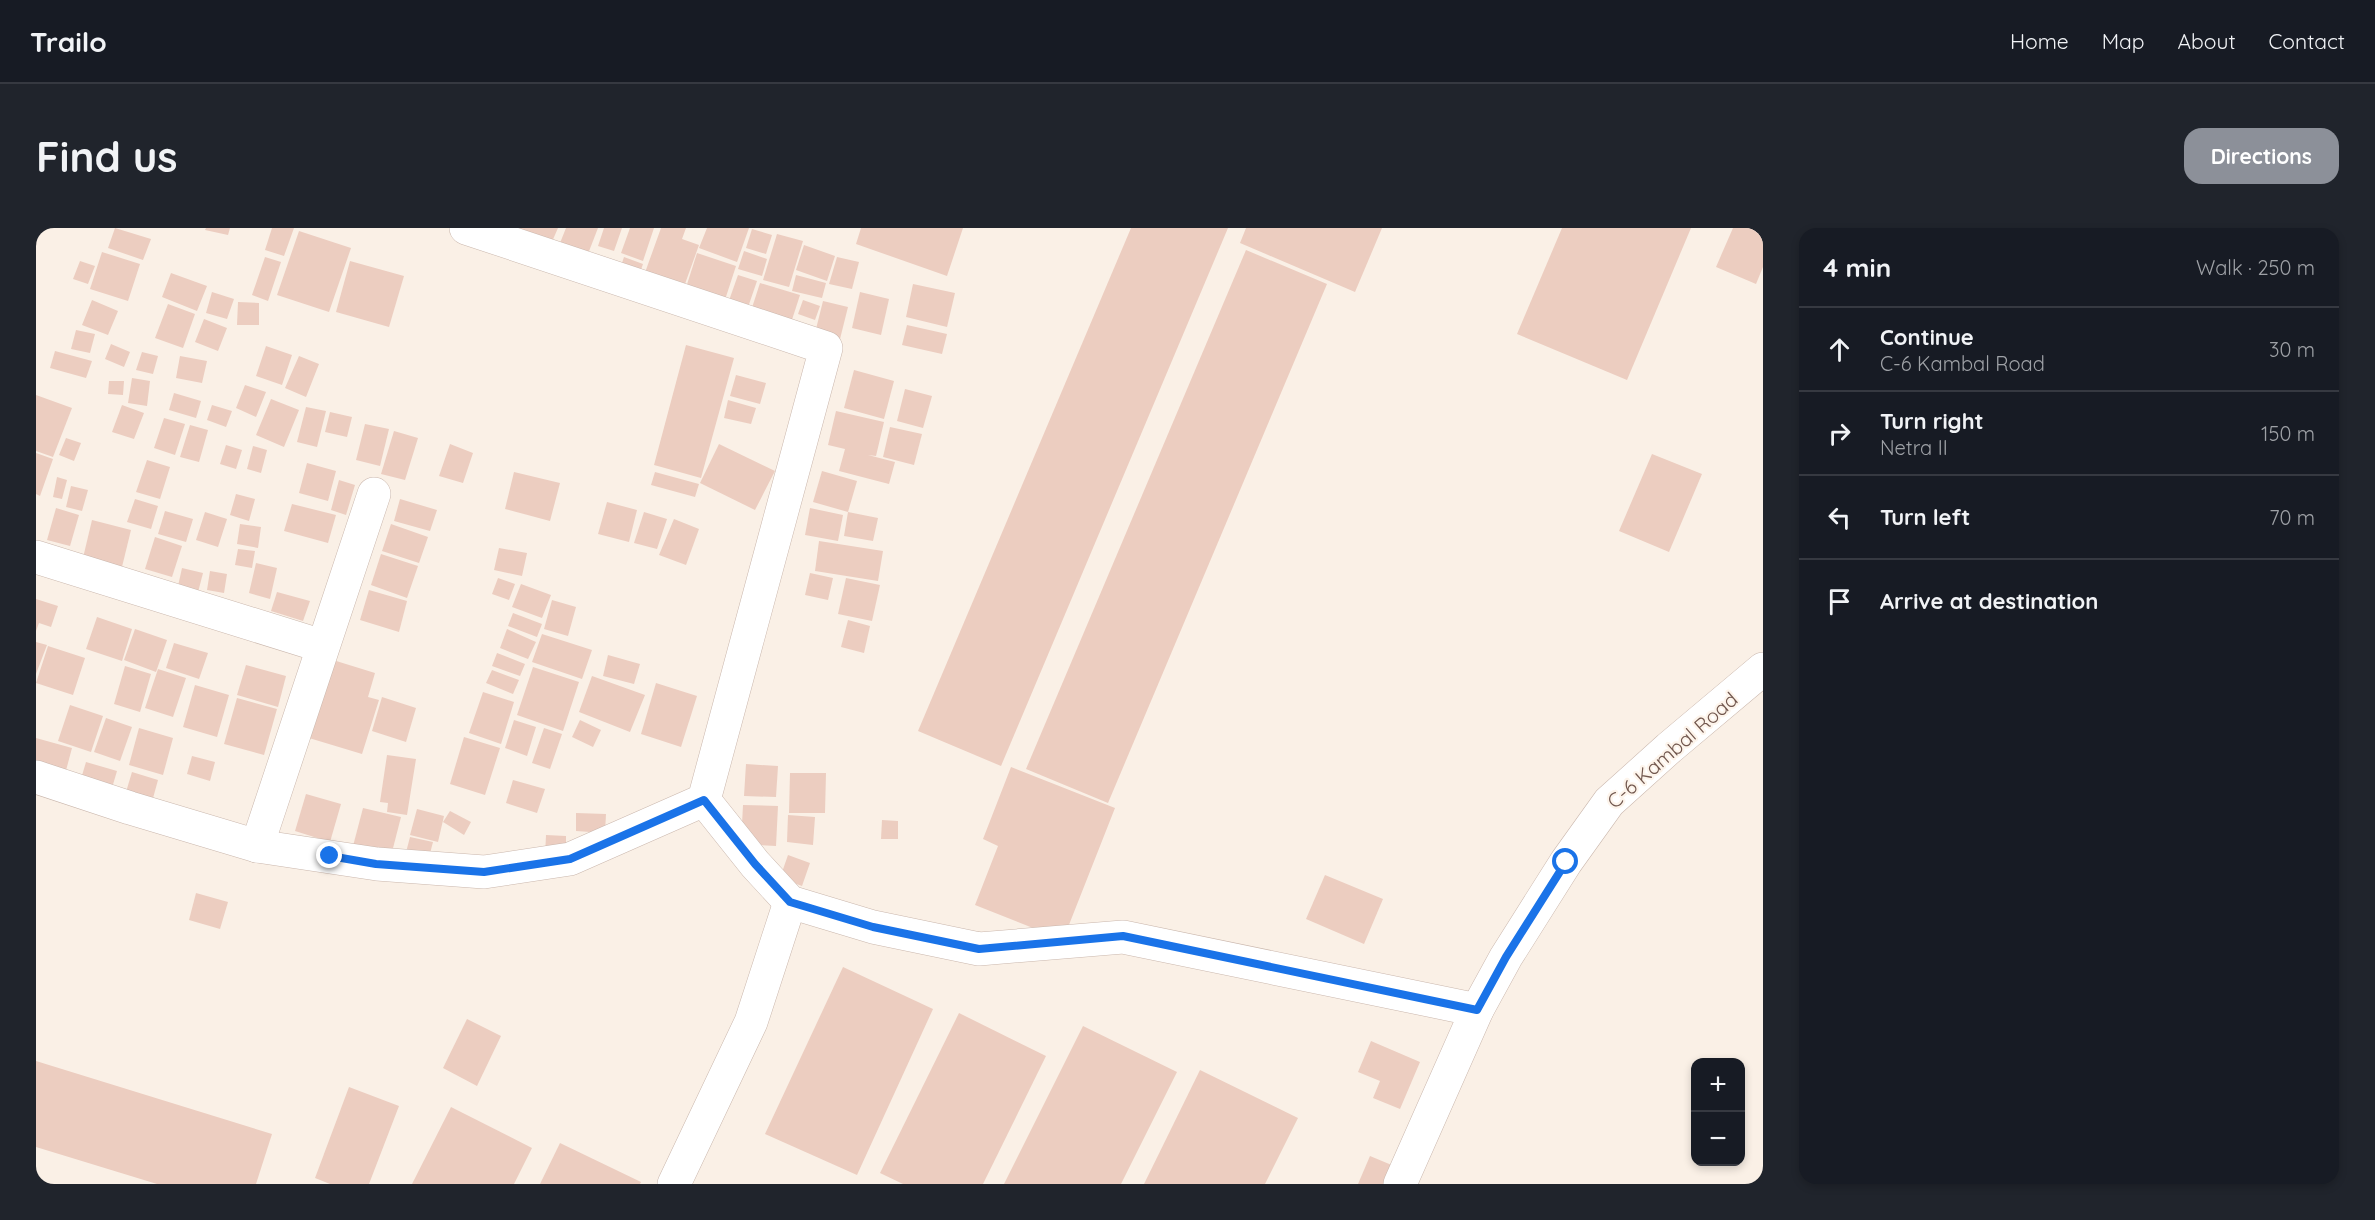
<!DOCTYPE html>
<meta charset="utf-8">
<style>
:root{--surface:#171b24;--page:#20242c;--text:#f1f3f6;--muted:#9ea1a6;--line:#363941;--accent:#8c9099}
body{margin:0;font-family:Quicksand,sans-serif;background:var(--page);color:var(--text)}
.controls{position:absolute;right:18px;bottom:18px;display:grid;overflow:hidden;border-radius:12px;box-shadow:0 3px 9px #0003}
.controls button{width:54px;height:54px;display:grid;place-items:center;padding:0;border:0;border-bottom:2px solid var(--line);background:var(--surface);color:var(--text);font:30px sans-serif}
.stop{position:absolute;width:18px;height:18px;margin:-14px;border:4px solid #1a73e8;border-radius:50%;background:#fff}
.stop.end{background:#1a73e8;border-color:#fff;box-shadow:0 2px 6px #0008}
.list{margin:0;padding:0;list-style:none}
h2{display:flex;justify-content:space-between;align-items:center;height:78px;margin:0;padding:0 24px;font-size:26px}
h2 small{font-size:20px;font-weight:400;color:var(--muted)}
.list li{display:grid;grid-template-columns:39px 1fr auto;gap:18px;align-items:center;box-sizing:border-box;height:84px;padding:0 24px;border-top:2px solid var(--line)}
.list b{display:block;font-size:22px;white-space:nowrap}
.list p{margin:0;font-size:20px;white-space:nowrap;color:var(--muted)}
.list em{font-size:20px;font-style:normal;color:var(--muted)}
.icon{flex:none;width:33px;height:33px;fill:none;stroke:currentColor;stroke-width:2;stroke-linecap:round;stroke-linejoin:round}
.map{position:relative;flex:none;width:1727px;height:956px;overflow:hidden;border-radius:18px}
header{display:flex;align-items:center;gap:36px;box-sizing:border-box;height:84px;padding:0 30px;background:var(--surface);border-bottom:2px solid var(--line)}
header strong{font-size:28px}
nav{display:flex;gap:33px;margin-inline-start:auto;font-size:21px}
.intro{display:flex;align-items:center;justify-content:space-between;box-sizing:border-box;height:144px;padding:0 36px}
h1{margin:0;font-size:42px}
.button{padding:15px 27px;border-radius:18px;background:var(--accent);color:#fff;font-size:21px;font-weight:700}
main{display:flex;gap:36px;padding:0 36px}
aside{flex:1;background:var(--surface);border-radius:18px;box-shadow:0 3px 9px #0003}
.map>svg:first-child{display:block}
.building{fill:#eccdc0}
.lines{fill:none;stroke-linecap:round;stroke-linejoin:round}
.minor-casing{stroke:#cab7ad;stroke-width:34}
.tertiary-casing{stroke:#cab7ad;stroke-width:34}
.minor{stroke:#fff;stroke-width:33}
.tertiary{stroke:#fff;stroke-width:33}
.route{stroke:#1a73e8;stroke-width:8}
.labels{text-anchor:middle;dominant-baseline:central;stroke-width:4.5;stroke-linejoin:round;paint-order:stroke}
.street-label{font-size:20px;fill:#70564d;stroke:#fdf4eb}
</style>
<header>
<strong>Trailo</strong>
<nav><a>Home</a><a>Map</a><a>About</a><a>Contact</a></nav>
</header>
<div class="intro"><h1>Find us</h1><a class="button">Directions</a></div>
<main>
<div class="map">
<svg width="1727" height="956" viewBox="0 0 1727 956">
<rect width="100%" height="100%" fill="#faf0e6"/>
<g class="building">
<path d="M79 0 115 11 107 32 72 20Z"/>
<path d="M170 0H194L192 7 169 2Z"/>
<path d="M236 0H258L248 28 229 22Z"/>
<path d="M481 0H522L512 23Z"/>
<path d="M530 0H562L550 31 522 20Z"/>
<path d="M568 0H586L578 23 562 18Z"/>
<path d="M594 0H618L607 33 585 25Z"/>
<path d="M625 0H650L646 11 663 17 645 67 606 53Z"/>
<path d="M671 0H713L701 34 663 20Z"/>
<path d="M825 0H927L911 48 820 16Z"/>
<path d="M1095 0H1192L965 538 882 503Z"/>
<path d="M1210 0H1346L1319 64 1204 15Z"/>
<path d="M1526 0H1655L1591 152 1481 106Z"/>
<path d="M1697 0H1727V39L1720 56 1680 39Z"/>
<path d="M716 1 736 7 730 26 710 20Z"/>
<path d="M263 3 315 20 293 84 241 67Z"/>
<path d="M741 6 767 13 753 59 727 52Z"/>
<path d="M768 17 799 28 791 53 760 42Z"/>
<path d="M1210 22 1291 56 1072 575 990 541Z"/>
<path d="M708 23 731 31 726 48 702 41Z"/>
<path d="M66 24 104 36 92 73 54 61Z"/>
<path d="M661 25 700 38 686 81 647 69Z"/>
<path d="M229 29 245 34 232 73 216 67Z"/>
<path d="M588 29 607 36 601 53 582 47Z"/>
<path d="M801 29 823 34 816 61 793 56Z"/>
<path d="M44 33 59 38 52 56 37 51Z"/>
<path d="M314 33 368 48 353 99 300 84Z"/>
<path d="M135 45 171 58 161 83 126 69Z"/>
<path d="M702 47 721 53 709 88 690 81Z"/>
<path d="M760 47 790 55 786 70 756 63Z"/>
<path d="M724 55 764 67 753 101 713 89Z"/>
<path d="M877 56 919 65 911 99 870 89Z"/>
<path d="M176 64 198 71 191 91 170 85Z"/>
<path d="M824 64 853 71 845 107 816 100Z"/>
<path d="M56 72 82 83 72 107 46 97Z"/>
<path d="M767 72 784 78 779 92 762 86Z"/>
<path d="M787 73 812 79 804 111 779 105Z"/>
<path d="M202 74 223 75V97H201Z"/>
<path d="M132 76 159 86 147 120 119 110Z"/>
<path d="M168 91 191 100 182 123 159 114Z"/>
<path d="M871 97 911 106 906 126 866 117Z"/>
<path d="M40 102 59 106 54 125 35 121Z"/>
<path d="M75 116 94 124 88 139 69 131Z"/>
<path d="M650 117 698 130 665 250 618 237Z"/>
<path d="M230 118 256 127 246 157 220 148Z"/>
<path d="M19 123 56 133 50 150 14 140Z"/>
<path d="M106 124 122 128 117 146 100 142Z"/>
<path d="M144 128 171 133 166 155 140 150Z"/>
<path d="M263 128 283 136 270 169 249 160Z"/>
<path d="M818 142 858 153 848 191 808 180Z"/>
<path d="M700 147 730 155 724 176 694 168Z"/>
<path d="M96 150 114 153 111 178 92 175Z"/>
<path d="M73 153H88L87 167 72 166Z"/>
<path d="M209 157 230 164 220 189 200 180Z"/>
<path d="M869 161 896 168 887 200 861 193Z"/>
<path d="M138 165 165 173 160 190 133 182Z"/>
<path d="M0 167 36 180 17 229 0 223Z"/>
<path d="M235 171 263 182 248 219 220 207Z"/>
<path d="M692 172 720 180 715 196 688 190Z"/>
<path d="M86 177 108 185 98 211 76 204Z"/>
<path d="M176 177 196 183 190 199 171 192Z"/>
<path d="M270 179 290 183 281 219 261 214Z"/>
<path d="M800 183 848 194 840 228 832 227 859 234 853 256 803 243 809 221 792 217Z"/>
<path d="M294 184 316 189 311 209 289 204Z"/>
<path d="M128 190 149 196 139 227 118 220Z"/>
<path d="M329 196 353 201 344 238 320 232Z"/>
<path d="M154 197 172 202 163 234 144 229Z"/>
<path d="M854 199 886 206 878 237 847 229Z"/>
<path d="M358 203 382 210 369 252 345 246Z"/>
<path d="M30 210 45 215 38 233 23 227Z"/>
<path d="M414 216 437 225 427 255 403 248Z"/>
<path d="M683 216 739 243 719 282 664 255Z"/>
<path d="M190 217 206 222 200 241 184 236Z"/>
<path d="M217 218 231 222 225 245 211 241Z"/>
<path d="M0 225 17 231 4 268 0 266Z"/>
<path d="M1616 226 1666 246 1633 324 1583 303Z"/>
<path d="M111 232 134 239 124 271 100 264Z"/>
<path d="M271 235 300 243 292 273 263 265Z"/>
<path d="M786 243 821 253 812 284 777 274Z"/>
<path d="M478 244 524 255 514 293 469 281Z"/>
<path d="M619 244 663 256 659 269 615 257Z"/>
<path d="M21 249 31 252 26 271 17 269Z"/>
<path d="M303 252 319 257 310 287 295 282Z"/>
<path d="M35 258 52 262 46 283 30 279Z"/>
<path d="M200 266 219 271 213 293 194 287Z"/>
<path d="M99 271 122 278 115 301 91 294Z"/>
<path d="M364 271 401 282 394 303 358 293Z"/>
<path d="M571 274 601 282 593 314 562 306Z"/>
<path d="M256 276 300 287 292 315 248 303Z"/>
<path d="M20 280 43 287 34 318 11 312Z"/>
<path d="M774 280 807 287 802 313 769 307Z"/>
<path d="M129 283 157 291 150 314 122 306Z"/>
<path d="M169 284 191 291 182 319 160 312Z"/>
<path d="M608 284 631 291 621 321 598 315Z"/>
<path d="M812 284 842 290 837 313 808 308Z"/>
<path d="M638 291 663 301 650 337 623 327Z"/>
<path d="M56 292 95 302 85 343 46 334Z"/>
<path d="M204 296 225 299 222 320 201 316Z"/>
<path d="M355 296 392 309 383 335 346 323Z"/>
<path d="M119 309 146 318 136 349 109 341Z"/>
<path d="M783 313 847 323 842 353 779 343Z"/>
<path d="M463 320 491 325 486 348 458 342Z"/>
<path d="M202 321 219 323 216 340 199 337Z"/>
<path d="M345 326 382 338 371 370 335 357Z"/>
<path d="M220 335 241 340 234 371 213 365Z"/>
<path d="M146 340 167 345 160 372 140 367Z"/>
<path d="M174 343 191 346 188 365 171 362Z"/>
<path d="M774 345 797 350 792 372 769 367Z"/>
<path d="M462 350 479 356 473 372 456 366Z"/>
<path d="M810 350 844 357 836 393 802 386Z"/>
<path d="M485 356 515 367 506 390 476 379Z"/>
<path d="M333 362 371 373 363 404 324 392Z"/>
<path d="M241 364 274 373 267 393 235 383Z"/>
<path d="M0 371 22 378 15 399 3 395 0 403Z"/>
<path d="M516 372 540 379 532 408 508 401Z"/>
<path d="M477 385 506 396 501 409 472 398Z"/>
<path d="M61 389 96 401 86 433 50 421Z"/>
<path d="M812 392 834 398 828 425 805 419Z"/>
<path d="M99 401 131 412 120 444 88 432Z"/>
<path d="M471 401 500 414 492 431 464 420Z"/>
<path d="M506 406 556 422 546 451 496 434Z"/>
<path d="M0 414 11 417 0 446Z"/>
<path d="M138 415 172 425 163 451 130 440Z"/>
<path d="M12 418 49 430 37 467 0 455Z"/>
<path d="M461 425 489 436 484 448 456 438Z"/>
<path d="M572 427 604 436 598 456 567 448Z"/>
<path d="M297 432 339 445 332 469 343 472 326 526 273 510Z"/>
<path d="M210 437 250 448 242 479 201 467Z"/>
<path d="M89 438 115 446 104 484 78 476Z"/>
<path d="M497 439 543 454 527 503 481 487Z"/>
<path d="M122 441 150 450 137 489 109 480Z"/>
<path d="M456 442 483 452 477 466 450 455Z"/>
<path d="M556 448 609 467 594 504 543 484Z"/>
<path d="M620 455 661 468 645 519 605 506Z"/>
<path d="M159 457 193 467 181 509 147 499Z"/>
<path d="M447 464 478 474 465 516 433 505Z"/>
<path d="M346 469 380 480 370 514 336 503Z"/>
<path d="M201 470 241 481 228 527 188 516Z"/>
<path d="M34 477 67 488 55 524 22 513Z"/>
<path d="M70 490 96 499 84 533 58 524Z"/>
<path d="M478 492 500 499 491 528 469 520Z"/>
<path d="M544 492 565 502 557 519 536 509Z"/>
<path d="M103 500 137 510 127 547 93 537Z"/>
<path d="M508 500 526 506 514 541 496 535Z"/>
<path d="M428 509 464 520 449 567 414 556Z"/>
<path d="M0 510 36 520 28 550 0 542Z"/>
<path d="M351 527 380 531 371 587 351 584 352 575 344 574Z"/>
<path d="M156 528 179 534 174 553 151 546Z"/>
<path d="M50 534 81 543 73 570 42 561Z"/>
<path d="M710 536 742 538 740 569 708 568Z"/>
<path d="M975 539 1079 580 1027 712 939 677 962 618 947 611Z"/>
<path d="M96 544 122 552 114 581 87 574Z"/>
<path d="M754 545H790L789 585H753Z"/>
<path d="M477 552 509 561 501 585 470 575Z"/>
<path d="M270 566 305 576 294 614 259 603Z"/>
<path d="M707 577 742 578 740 618 705 616Z"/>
<path d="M327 580 365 589 355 628 317 618Z"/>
<path d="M381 581 408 588 402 614 374 607Z"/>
<path d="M414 583 435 594 428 607 407 594Z"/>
<path d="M540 585 570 586 569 605 540 603Z"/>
<path d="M752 587 779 589 777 617 751 614Z"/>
<path d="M846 592 862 593V611H845Z"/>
<path d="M510 607 530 608V629H509Z"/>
<path d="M374 609 397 614 391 637 368 632Z"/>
<path d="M752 627 774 635 766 658 744 650Z"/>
<path d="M1289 647 1347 671 1328 716 1270 691Z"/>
<path d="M160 665 192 674 184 701 153 692Z"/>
<path d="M807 739 897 781 821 947 729 906Z"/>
<path d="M923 785 1010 828 947 956H867L844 945Z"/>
<path d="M431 791 465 808 441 858 407 840Z"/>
<path d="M1047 798 1141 844 1085 956H968Z"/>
<path d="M1335 813 1384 834 1364 881 1337 870 1344 853 1322 844Z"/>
<path d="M0 833 236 906 220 956H121L0 919Z"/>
<path d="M1164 842 1262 890 1229 956H1108Z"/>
<path d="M313 859 363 878 333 956H294L279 950Z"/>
<path d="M415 879 496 920 478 956H376Z"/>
<path d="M524 915 605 954 604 956H504Z"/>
<path d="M1334 928 1358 938 1350 956H1322Z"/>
</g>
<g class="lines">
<defs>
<g id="minor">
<path d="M430 0 790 120 668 572"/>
<path d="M0 329 286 418"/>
<path d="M0 549 94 580 221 618 341 636 448 644 534 631 668 572"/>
<path d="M668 572 719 636 754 674 837 699 943 721 1087 709 1441 782"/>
<path d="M221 618 338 266"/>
<path d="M638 956 715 794 754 674"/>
</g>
<path id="tertiary" d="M1364 956 1441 782 1470 729 1530 634 1573 574 1633 520 1727 441"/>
</defs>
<use href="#minor" class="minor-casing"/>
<use href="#tertiary" class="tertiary-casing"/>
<use href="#minor" class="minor"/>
<use href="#tertiary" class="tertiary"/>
</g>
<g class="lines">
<path class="route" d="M294 628 340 636 448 644 534 631 668 572 719 636 754 674 837 699 943 721 1087 708 1441 782 1470 729 1530 634"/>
</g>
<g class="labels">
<g class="street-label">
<text transform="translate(1636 522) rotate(-41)">C-6 Kambal Road</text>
</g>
</g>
</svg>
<div class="controls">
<button>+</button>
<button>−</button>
</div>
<div class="stop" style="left:1530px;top:634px"></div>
<div class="stop end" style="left:294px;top:628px"></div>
</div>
<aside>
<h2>4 min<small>Walk · 250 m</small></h2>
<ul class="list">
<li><svg class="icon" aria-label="ahead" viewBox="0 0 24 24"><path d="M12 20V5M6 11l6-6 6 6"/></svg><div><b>Continue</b><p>C-6 Kambal Road</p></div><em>30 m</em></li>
<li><svg class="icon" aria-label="right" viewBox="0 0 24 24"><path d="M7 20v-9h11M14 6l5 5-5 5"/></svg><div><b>Turn right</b><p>Netra II</p></div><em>150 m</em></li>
<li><svg class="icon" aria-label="left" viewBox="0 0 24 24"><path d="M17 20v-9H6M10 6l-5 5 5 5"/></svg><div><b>Turn left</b></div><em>70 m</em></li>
<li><svg class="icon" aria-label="arrive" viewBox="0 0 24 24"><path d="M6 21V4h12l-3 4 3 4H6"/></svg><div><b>Arrive at destination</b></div></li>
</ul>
</aside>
</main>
